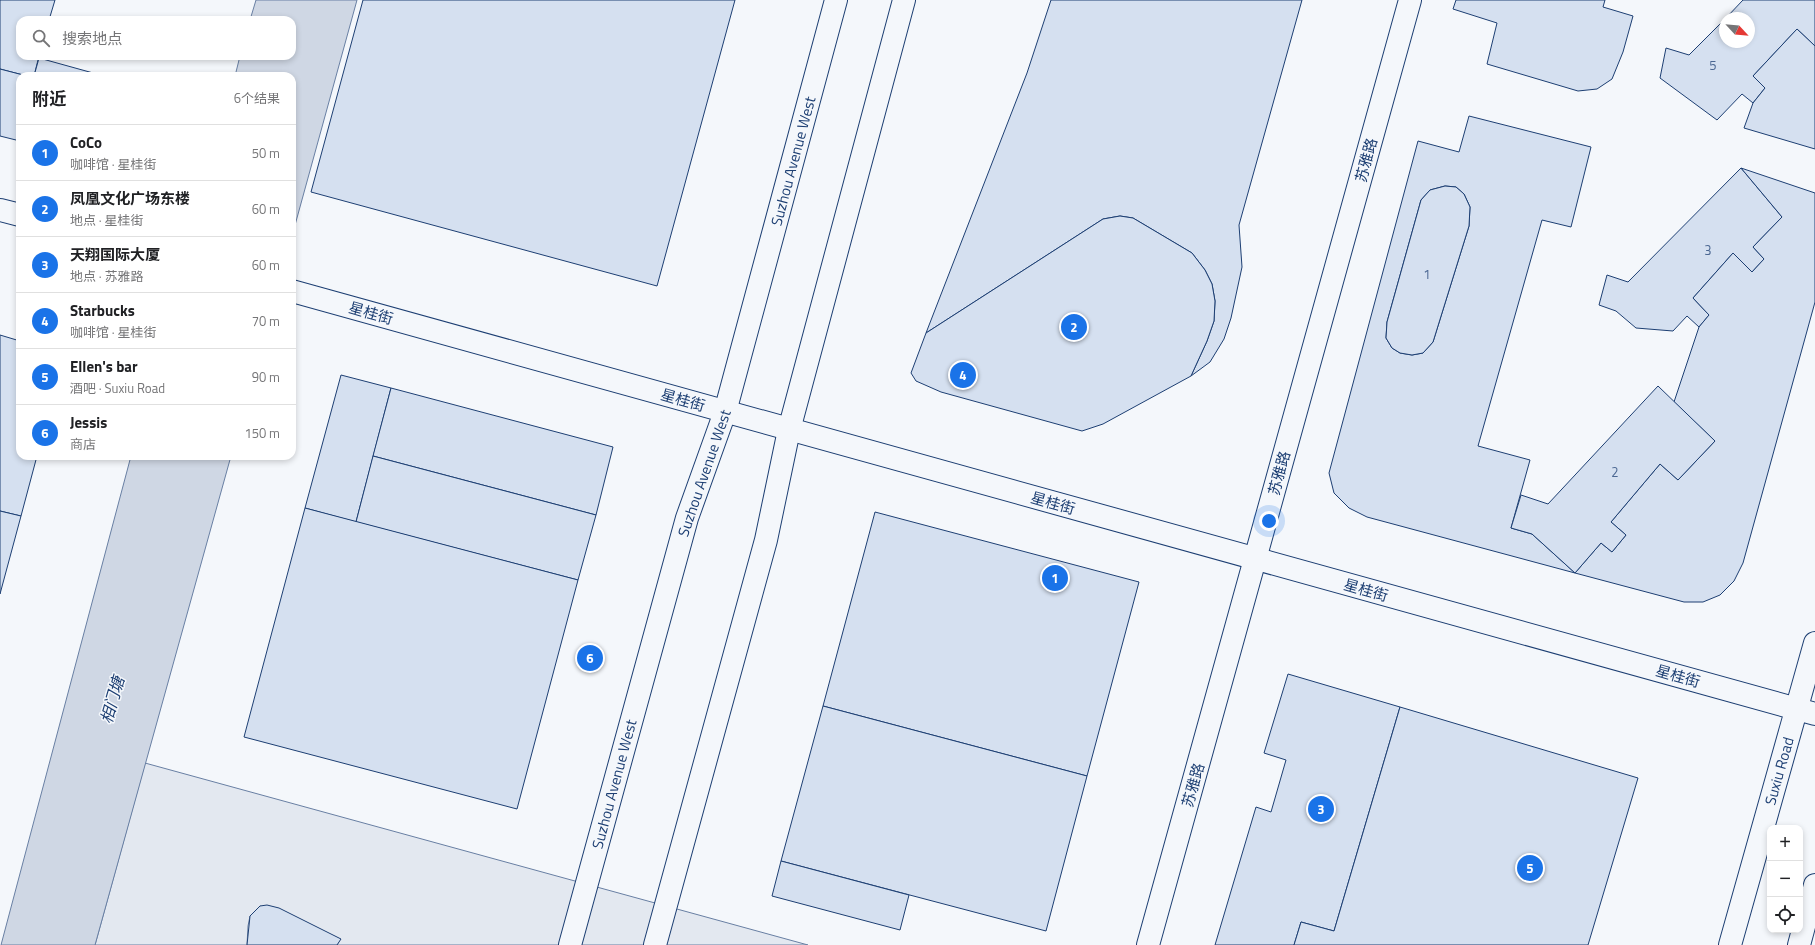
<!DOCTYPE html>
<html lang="zh">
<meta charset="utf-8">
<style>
:root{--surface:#fff;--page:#f2f2f2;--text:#202124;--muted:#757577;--line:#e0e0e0;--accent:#1a73e8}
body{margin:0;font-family:"Titillium Web","Noto Sans SC",sans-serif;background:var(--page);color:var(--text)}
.controls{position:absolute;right:12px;bottom:12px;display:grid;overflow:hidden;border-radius:8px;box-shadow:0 2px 6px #0003}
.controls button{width:36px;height:36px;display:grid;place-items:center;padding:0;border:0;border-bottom:1px solid var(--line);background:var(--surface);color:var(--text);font:20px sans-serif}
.compass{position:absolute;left:1719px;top:12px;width:36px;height:36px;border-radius:50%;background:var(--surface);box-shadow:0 2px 6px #0003;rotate:116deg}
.you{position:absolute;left:1269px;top:521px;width:14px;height:14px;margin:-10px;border:3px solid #fff;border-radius:50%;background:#1a73e8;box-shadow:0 0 0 6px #1a73e833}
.badge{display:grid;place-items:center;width:26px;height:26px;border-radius:50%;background:var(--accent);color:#fff;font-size:13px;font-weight:700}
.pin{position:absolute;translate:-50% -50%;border:2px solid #fff;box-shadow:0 1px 4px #0006}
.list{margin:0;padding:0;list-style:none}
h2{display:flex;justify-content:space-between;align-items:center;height:52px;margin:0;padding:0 16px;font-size:17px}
h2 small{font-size:13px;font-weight:400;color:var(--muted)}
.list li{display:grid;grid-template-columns:26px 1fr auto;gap:12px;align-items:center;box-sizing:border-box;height:56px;padding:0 16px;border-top:1px solid var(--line)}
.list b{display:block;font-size:15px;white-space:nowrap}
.list p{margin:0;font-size:13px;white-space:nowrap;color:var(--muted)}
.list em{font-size:13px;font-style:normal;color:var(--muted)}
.icon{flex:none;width:22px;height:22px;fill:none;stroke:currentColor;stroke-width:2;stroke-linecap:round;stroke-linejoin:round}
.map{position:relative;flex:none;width:1815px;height:945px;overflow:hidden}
.search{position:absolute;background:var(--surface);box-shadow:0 2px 6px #0003;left:16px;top:16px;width:280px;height:44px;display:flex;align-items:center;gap:10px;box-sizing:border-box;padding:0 14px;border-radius:12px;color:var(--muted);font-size:15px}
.panel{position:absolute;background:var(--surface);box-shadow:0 2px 6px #0003;left:16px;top:72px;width:280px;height:388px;border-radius:12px}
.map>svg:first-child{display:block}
.parking{fill:#e3e8f0;stroke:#687fa3}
.water{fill:#cfd7e4;stroke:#687fa3}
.building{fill:#d5e0f0;stroke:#1d3f73;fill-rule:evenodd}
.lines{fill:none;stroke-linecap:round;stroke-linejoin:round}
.secondary-casing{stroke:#1d3f73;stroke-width:24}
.primary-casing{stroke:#1d3f73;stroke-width:24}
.secondary{stroke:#f4f7fb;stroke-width:22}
.primary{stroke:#f4f7fb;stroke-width:22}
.labels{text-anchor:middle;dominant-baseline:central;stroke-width:3;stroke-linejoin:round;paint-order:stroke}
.number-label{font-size:13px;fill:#4b6792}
.street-label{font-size:15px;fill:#1d3f73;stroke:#f4f7fb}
.water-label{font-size:16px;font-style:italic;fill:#1d3f73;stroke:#f4f7fb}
</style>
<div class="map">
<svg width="1815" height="945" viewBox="0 0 1815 945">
<rect width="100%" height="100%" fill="#f4f7fb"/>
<path class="parking" d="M145 763 808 945H337L340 939 260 906 250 916 248 926 247 945H95Z"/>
<g class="water">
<path d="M256 0H357L292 236V76H235L240 56H292V20H250Z"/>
<path d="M131 456H231L95 945H1Z"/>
</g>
<g class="building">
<path d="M0 0H55L49 20H20V56H39L34 76H27L0 69Z"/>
<path d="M363 0H735L657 286 311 192Z"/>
<path d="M1051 0H1302L1239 225 1242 267 1231 318 1224 339 1210 362 1191 376 1207 341 1214 321 1215 301 1212 284 1205 270 1192 253 1133 218 1120 216 1103 219 926 333 1027 73Z"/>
<path d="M1456 0H1605L1603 7 1633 16 1623 52 1612 79 1597 89 1578 91 1487 64 1497 23 1453 9Z"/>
<path d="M1743 0H1815V46L1797 29 1753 76 1765 88 1753 103 1742 94 1717 120 1660 78 1666 48 1689 55 1725 19V42H1749V18H1726Z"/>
<path d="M1797 29 1815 46V149L1744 128 1753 103 1765 88 1753 76Z"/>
<path d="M39 58 104 76H34Z"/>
<path d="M0 69 27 76H20V141L0 136Z"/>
<path d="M1469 116 1591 147 1571 227 1542 220 1478 446 1530 460 1511 528 1532 534 1575 573 1367 517 1349 508 1334 493 1329 473 1418 141 1459 152ZM1445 186 1456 187 1464 194 1470 207 1469 226 1433 342 1423 353 1412 355 1400 353 1392 348 1386 338 1387 322 1421 200 1430 190Z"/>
<path d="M1741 168 1782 217 1753 247 1764 259 1752 272 1733 253 1693 298 1709 315 1699 327 1687 316 1673 331 1636 328 1616 311 1599 305 1607 275 1628 282Z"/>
<path d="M1741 168 1815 193V302L1743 563 1734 581 1720 595 1703 602H1684L1575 573 1601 543 1612 552 1626 535 1611 522 1660 464 1678 480 1715 441 1674 402 1699 327 1709 315 1693 298 1733 253 1752 272 1764 259 1753 247 1782 217Z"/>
<path d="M1445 186 1456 187 1464 194 1470 207 1469 226 1433 342 1423 353 1412 355 1400 353 1392 348 1386 338 1387 322 1421 200 1430 190Z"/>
<path d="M1120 216 1133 218 1192 253 1205 270 1212 284 1215 301 1214 321 1207 341 1191 376 1103 424 1082 431 941 392 916 381 911 373 926 333 1103 219Z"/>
<path d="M0 335 20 341V456H37L21 516 0 511Z"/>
<path d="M341 375 391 388 356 522 305 508Z"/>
<path d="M1658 386 1715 441 1678 480 1660 464 1611 522 1626 535 1612 552 1601 543 1575 573 1532 534 1511 528 1521 495 1548 504Z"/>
<path d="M391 388 613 447 596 515 373 456Z"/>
<path d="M373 456 596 515 578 580 356 522Z"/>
<path d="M305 508 578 580 517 809 244 737Z"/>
<path d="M0 511 21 516 0 594Z"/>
<path d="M875 512 1139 582 1087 776 823 706Z"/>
<path d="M1288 674 1400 707 1334 931 1301 922 1294 945H1215L1256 807 1271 812 1286 760 1264 753Z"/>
<path d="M823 706 1087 776 1046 931 781 861Z"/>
<path d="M1400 707 1638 778 1588 945H1294L1301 922 1334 931Z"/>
<path d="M781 861 909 895 900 930 772 896Z"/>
<path d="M267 905 279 908 341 939 337 945H247L250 916 260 906Z"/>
</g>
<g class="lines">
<defs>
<g id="secondary">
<path d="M0 210 20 215"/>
<path d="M292 291 1815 714"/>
<path d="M570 945 687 518 725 412 836 0"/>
<path d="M655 945 766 540 789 430 904 0"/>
<path d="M1148 945 1410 0"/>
</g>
<g id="primary">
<path d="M1730 945 1815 643"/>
<path d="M1799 945 1815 885"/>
</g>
</defs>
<use href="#secondary" class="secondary-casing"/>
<use href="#primary" class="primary-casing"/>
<use href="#secondary" class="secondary"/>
<use href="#primary" class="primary"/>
</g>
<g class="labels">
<g class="number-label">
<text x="1713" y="65">5</text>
<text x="1708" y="250">3</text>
<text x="1427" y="274">1</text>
<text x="1615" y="472">2</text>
</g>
<g class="street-label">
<text transform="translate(1366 160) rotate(-75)">苏雅路</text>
<text transform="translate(793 161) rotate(-75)">Suzhou Avenue West</text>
<text transform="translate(371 313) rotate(16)">星桂街</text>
<text transform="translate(683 400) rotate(16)">星桂街</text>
<text transform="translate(704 473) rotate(-71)">Suzhou Avenue West</text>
<text transform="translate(1279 473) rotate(-75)">苏雅路</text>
<text transform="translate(1053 503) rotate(16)">星桂街</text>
<text transform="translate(1366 590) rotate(16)">星桂街</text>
<text transform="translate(1678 676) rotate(16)">星桂街</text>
<text transform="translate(1779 771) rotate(-74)">Suxiu Road</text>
<text transform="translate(614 784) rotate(-75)">Suzhou Avenue West</text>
<text transform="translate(1193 785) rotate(-74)">苏雅路</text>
</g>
<g class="water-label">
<text transform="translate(112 700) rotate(-74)">相门塘</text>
</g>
</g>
</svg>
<div class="controls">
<button>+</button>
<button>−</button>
<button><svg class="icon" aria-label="locate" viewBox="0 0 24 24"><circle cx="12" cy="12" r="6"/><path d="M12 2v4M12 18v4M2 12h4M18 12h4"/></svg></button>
</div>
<svg class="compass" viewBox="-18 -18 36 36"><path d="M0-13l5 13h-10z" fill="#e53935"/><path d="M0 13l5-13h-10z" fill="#757577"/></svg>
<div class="you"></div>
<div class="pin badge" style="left:1055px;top:578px">1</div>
<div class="pin badge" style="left:1074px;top:327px">2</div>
<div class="pin badge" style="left:1321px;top:809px">3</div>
<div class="pin badge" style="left:963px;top:375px">4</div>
<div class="pin badge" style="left:1530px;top:868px">5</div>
<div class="pin badge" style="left:590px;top:658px">6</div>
<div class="search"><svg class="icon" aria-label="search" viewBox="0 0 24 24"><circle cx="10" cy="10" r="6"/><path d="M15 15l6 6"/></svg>搜索地点</div>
<section class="panel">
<h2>附近<small>6个结果</small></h2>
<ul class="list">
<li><span class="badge">1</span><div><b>CoCo</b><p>咖啡馆 · 星桂街</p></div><em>50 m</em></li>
<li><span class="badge">2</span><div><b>凤凰文化广场东楼</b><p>地点 · 星桂街</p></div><em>60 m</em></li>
<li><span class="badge">3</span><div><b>天翔国际大厦</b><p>地点 · 苏雅路</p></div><em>60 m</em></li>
<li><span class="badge">4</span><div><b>Starbucks</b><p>咖啡馆 · 星桂街</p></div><em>70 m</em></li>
<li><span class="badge">5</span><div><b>Ellen's bar</b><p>酒吧 · Suxiu Road</p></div><em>90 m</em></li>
<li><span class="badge">6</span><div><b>Jessis</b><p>商店</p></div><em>150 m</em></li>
</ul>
</section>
</div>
